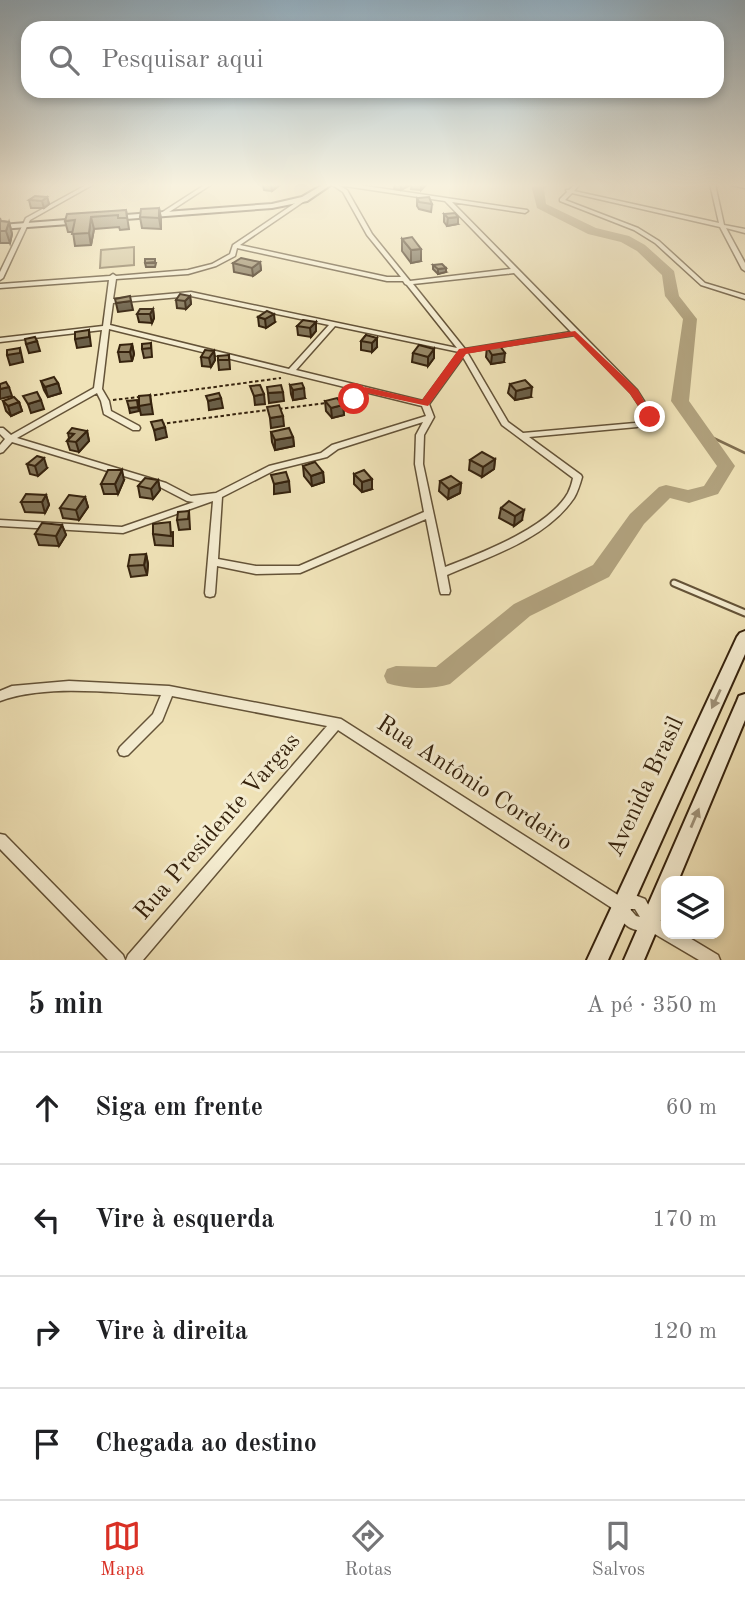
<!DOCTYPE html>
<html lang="pt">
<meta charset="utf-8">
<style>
:root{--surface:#fff;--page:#f6f6f6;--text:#202124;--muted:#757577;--line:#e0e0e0;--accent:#d93025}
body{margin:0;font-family:"Old Standard TT",serif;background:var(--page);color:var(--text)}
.controls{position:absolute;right:21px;bottom:21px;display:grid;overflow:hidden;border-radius:14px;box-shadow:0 4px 10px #0003}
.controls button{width:63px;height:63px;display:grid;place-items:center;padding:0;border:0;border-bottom:2px solid var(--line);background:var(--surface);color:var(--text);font:35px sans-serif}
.stop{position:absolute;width:21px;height:21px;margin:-16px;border:5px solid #d93025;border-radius:50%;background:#fff}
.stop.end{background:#d93025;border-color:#fff;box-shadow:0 2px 7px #0008}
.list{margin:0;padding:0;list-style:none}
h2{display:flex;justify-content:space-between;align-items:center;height:91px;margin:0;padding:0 28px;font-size:30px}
h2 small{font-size:23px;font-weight:400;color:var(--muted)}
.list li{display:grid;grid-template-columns:46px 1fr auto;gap:21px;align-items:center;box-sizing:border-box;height:112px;padding:0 28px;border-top:2px solid var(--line)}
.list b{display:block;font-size:26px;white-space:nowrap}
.list em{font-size:23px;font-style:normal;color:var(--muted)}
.icon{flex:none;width:38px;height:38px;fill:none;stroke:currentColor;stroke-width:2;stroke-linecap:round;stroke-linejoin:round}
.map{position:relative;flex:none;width:745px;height:960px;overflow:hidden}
.search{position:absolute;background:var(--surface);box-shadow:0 4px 10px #0003;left:21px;right:21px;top:21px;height:77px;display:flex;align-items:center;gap:18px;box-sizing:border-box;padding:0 24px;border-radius:21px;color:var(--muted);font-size:26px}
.sheet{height:539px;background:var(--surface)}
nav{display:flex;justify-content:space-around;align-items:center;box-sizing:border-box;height:98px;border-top:2px solid var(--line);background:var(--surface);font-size:19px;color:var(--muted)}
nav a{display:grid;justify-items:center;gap:4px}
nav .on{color:var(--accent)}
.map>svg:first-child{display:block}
.green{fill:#d0c29b;stroke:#837254;stroke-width:2}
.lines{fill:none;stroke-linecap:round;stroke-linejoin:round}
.stream{stroke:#806f51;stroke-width:2.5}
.river{fill:#b1a27e;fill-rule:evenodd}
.lane-casing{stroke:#645338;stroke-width:9}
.street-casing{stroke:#645338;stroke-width:3}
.secondary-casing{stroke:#36230e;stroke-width:4}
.path{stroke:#36230e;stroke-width:2;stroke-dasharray:3.5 2.5;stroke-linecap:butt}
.lane{stroke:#f5edd1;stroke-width:5}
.street{fill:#f5edd1;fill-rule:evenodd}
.secondary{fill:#f5edd1;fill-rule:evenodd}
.wall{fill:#827458;stroke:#36230e;stroke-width:2}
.shaded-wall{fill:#6a5e47;stroke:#36230e;stroke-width:2}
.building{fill:#978766;stroke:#36230e;stroke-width:2}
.oneway{fill:#9f9279}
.route{fill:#d93025}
.labels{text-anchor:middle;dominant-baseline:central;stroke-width:6;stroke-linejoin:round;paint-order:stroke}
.near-street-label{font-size:24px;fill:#36230e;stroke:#f5edd1}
</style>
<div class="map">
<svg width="745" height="960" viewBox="0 0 745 960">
<rect width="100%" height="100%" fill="#f0e3b8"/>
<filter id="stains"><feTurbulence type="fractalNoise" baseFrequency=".00286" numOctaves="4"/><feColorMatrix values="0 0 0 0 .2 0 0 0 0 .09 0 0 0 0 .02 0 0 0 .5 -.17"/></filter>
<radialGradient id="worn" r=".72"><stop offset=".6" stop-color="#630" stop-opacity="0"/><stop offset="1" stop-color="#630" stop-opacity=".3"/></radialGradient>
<path class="green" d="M134 247V265L100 268 101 250Z"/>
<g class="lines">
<path class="stream" d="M703 433 745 453"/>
<path class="river" d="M536 184H548L544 189 546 204 596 228 629 236 645 245 674 271 679 296 697 319 689 401 735 466 718 494 689 503 670 498 644 524 609 577 530 616 450 684C432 690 405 689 387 683L384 676 387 669 396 666 436 667 514 604 593 565 630 514 659 487 666 485 688 490 704 486 717 466 671 401 683 319 665 296 662 275 637 251 621 242 588 234 537 208 532 188Z"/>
<defs>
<path id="lane" d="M674 583 745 613"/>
<g id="street">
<path d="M88 184H94L30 220 3 278 0 280V272L26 218Z"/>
<path d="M206 184H212L166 214 161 213Z"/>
<path d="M331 184H352L527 210 528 211 525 213 452 202 637 390 654 417 653 419 637 427 529 437 581 475 582 477C580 484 578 491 574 498 546 539 491 556 447 575L450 591 449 594H441L440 591 426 519 300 573 256 574 217 566 215 593 214 596 210 597 206 596 205 593 213 501 123 533 0 526V520L122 527 194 502 187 501 160 487 12 442 3 452 0 453V445L5 439 0 434V428H3L11 435 94 388 102 330 0 342V338L103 326 109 280 0 288V284L110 276 113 274 116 276 188 270 212 264 230 254 233 245 304 197 306 198V200L240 245 387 277H401L367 235 343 192ZM338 185 445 201 511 269 410 281 372 234 347 190ZM237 248 387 281H403L405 284 407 285 457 348 191 292 113 299 116 279 188 274 216 266 235 256ZM514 273 571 332 465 349 413 284ZM191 296 329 325 289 369 110 325 113 303ZM335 326 459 352 423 401 296 370ZM109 329 422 406 426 416 332 445 321 453 269 466 216 493 191 496 166 483 17 438 97 393 101 401 104 414 133 430H139L140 428 139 426 111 411 109 401 102 389ZM575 335 631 393 646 416 635 423 523 433 508 422 467 352ZM463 357 502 425 573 478C572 483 570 489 568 493 548 528 481 553 445 567L423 464 424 435 434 417 429 404ZM423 422 416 435 415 464 424 512 299 566H256L218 559 222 497 275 470 327 457 338 449Z"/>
<path d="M575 184H580L574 191 719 223 710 184H715L724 225 745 229V233L726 228 745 263V271L742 269 720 227 572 193 565 200 638 228 659 241 705 283 745 295V299L701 285 655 243 634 230 560 201V199L567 192 566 190H569Z"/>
<path d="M731 184 745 186V188L731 185Z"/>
<path d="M69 681 169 686 341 719 621 897 632 894 645 899 655 917 666 924V934H683L718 955 720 960H699L648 930C632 933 621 924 615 910L338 730 143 960H126L128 955 327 726 172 696 162 721 128 755 124 756 120 755 118 751 120 747 153 714 161 695C112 693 46 684 0 701V691L12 686ZM630 909H635L640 917 636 916Z"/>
<path d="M0 834 5 835 123 955 125 960H108L0 849Z"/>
</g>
<g id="secondary">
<path d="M324 184H332L307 201 272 208 112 220 108 218 112 216 272 204 302 197Z"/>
<path d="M80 219H83V223L0 229V225Z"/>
<path d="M745 631V654L608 960H587L737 637 740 633Z"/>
<path d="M745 694V720L678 881H666V908L644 960H624L737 701 739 696Z"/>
</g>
</defs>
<use href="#lane" class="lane-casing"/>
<use href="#street" class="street-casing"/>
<use href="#secondary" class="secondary-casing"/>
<g class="path">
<path d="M148 396 281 378"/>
<path d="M113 400 139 397"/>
<path d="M338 401 357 397"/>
<path d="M279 409 326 403"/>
<path d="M161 424 267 410"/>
</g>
<use href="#lane" class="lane"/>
<use href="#street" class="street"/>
<use href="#secondary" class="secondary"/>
</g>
<g class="wall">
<path d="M263 184H279L280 185 272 191 264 190Z"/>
<path d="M395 184H411L401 190 394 189Z"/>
<path d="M412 184H427L421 190 411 189Z"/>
<path d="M47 197 49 204 44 208H31L29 200Z"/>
<path d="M417 198 432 204 431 212 419 209 417 206Z"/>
<path d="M159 208 161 219V229L142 228 140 217Z"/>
<path d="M126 210 129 229 120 230 119 227 94 229 91 245 75 246 73 232H68L65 221Z"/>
<path d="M444 214 458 224 447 226 444 222Z"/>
<path d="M0 218 1 221 9 222 12 234 10 243H0Z"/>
<path d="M402 239 421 261 411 263 402 251Z"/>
<path d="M260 262 261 270 253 276 234 272 233 263Z"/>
<path d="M145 263H156L155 267H146Z"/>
<path d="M433 265 446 272 438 274 433 269Z"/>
<path d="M190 296 191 304 186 309 177 308 176 300Z"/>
<path d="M153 309 154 318 152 323 139 322 137 314Z"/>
<path d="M258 317 275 322 266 328 259 326Z"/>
<path d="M316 322V331L311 337 298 335 297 326Z"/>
<path d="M366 335 377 347 372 352 361 350V341Z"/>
<path d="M151 343 152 357 144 358 142 349Z"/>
<path d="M132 344 134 354 132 361 120 362 118 352Z"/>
<path d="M487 347 504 362 491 364 486 357Z"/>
<path d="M434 349V358L428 366 412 362 413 353Z"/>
<path d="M214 351 215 360 211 367 202 366 201 357Z"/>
<path d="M229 355 230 369 219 370 218 360Z"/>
<path d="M41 381 58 383 61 393 48 397 44 390Z"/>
<path d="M510 384 531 397 515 400 508 393Z"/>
<path d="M290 385 305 398 293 400 291 394Z"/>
<path d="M3 401 19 402 22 411 11 416 6 411Z"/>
<path d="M325 401 343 405 344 415 332 418 326 411Z"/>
<path d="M87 431 89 441 79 452 70 450 67 441 69 438 68 433Z"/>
<path d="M271 432 293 437 294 446 275 450 272 442Z"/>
<path d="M495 459 494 469 482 477 469 470 470 460Z"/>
<path d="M27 464 47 468 38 476 30 474Z"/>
<path d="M303 466 323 472 324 482 312 486 304 476Z"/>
<path d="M354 474 372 489 362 492 354 484Z"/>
<path d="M124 480 118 494H104L101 484Z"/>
<path d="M158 480 160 490 153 499 140 497 138 486Z"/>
<path d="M440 481 461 483 460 493 448 499 439 491Z"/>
<path d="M46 495 49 505 45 513 25 512 21 502Z"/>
<path d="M85 497 88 507 79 520 63 518 60 508Z"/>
<path d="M501 508 522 520 514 526 499 518Z"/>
<path d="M189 511 190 529 179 530 177 520Z"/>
<path d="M62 525 66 535 59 546 39 545 35 534Z"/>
<path d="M173 532V546L155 545 153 534Z"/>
<path d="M146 554 148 564 147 575 131 577 128 566Z"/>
</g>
<g class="shaded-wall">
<path d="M271 184H279L280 185 272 191Z"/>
<path d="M401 184H411V185L401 190Z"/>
<path d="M421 184H427L421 190Z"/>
<path d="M47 197 49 204 44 208 42 201Z"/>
<path d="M159 208 161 219V229L159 218Z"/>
<path d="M91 217 94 229 91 245 89 233Z"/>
<path d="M458 217V224L447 226 448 218Z"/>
<path d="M9 222 12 234 10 243 6 231Z"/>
<path d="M421 249V261L411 263V250Z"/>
<path d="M260 262 261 270 253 276 252 268Z"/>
<path d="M446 268V272L438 274V269Z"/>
<path d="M190 296 191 304 186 309 185 301Z"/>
<path d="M131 301 133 310 118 312 116 303Z"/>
<path d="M153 309 154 318 152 323 150 314Z"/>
<path d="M274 314 275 322 266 328 265 319Z"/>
<path d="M316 322V331L311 337 310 328Z"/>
<path d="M89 330 91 346 77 348 75 339Z"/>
<path d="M377 338V347L372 352V343Z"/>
<path d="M37 341 40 351 29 353 26 344Z"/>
<path d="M132 344 134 354 132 361 130 352Z"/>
<path d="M20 348 23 362 10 365 7 355Z"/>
<path d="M434 349V358L428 366V357Z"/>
<path d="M214 351 215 360 211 367 209 358Z"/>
<path d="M505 353 504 362 491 364 492 355Z"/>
<path d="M58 383 61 393 48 397 45 387Z"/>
<path d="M9 387 12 396 0 399V389Z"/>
<path d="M532 387 531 397 515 400 516 391Z"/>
<path d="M304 388 305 398 293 400V390Z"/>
<path d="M283 392 284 401 269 403 268 393Z"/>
<path d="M264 394 265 404 255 405 254 396Z"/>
<path d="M150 395 153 414 141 415 139 406Z"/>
<path d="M221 398 223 408 209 410 208 401Z"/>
<path d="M41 400 44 409 31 413 28 404Z"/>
<path d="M19 402 22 411 11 416 8 406Z"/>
<path d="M343 405 344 415 332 418 331 408Z"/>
<path d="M138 407 139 411 130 413 129 408Z"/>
<path d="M283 416 284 426 271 428 270 418Z"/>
<path d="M165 427 167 437 156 440 154 430Z"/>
<path d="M87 431 89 441 79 452 76 442Z"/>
<path d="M293 437 294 446 275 450V440Z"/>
<path d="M44 458 47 468 38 476 35 466Z"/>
<path d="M495 459 494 469 482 477 483 467Z"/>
<path d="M122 470 124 480 118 494 115 484Z"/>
<path d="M323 472 324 482 312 486 311 476Z"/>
<path d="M372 479V489L362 492V482Z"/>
<path d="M158 480 160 490 153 499 151 489Z"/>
<path d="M289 481 290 492 274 494V484Z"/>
<path d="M461 483 460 493 448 499 449 489Z"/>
<path d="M46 495 49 505 45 513 42 502Z"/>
<path d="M85 497 88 507 79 520 76 510Z"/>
<path d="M524 510 522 520 514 526 515 516Z"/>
<path d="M62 525 66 535 59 546 56 536Z"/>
<path d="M146 554 148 564 147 575 144 565Z"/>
</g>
<g class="building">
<path d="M35 196 47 197 42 201 29 200Z"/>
<path d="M429 197 432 204 419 202 417 198Z"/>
<path d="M159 208V218L140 217 141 209Z"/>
<path d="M126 210 127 218H118V215L91 217 89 233 72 234 75 220 65 221 67 214Z"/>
<path d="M455 213 458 217 448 218 444 214Z"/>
<path d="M0 221 9 222 6 231H0Z"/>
<path d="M412 237 421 249 411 250 402 239Z"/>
<path d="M241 258 260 262 252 268 233 263Z"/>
<path d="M145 259H155V262L145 263Z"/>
<path d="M442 264 446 268 438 269 433 265Z"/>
<path d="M180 294 190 296 185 301 176 300Z"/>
<path d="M130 296 131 301 116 303 115 299Z"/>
<path d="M140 309H153L150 314H137Z"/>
<path d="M267 311 274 314 265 319 258 317Z"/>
<path d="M303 320 316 322 310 328 297 326Z"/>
<path d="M89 330V337L75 339V332Z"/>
<path d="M366 335 377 338 372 343 361 341Z"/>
<path d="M35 337 37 341 26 344 25 339Z"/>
<path d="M151 343V348L142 349V344Z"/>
<path d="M132 344 130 352H118L120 345Z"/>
<path d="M419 345 434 349 428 357 413 353Z"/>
<path d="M500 346 505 353 492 355 487 347Z"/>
<path d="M20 348V353L7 355V350Z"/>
<path d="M205 350 214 351 209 358 201 357Z"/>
<path d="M229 355V360H218V356Z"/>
<path d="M54 377 58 383 45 387 41 381Z"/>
<path d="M525 380 532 387 516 391 510 384Z"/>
<path d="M6 382 9 387 0 389V384Z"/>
<path d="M302 383 304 388 293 390 290 385Z"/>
<path d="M260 385 264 394 254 396 250 386Z"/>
<path d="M281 385 283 392 268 393 267 387Z"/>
<path d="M37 392 41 400 28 404 23 396Z"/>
<path d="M219 393 221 398 208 401 206 396Z"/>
<path d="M150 395 151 404 139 406V396Z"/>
<path d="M14 397 19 402 8 406 3 401Z"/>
<path d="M337 398 343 405 331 408 325 401Z"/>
<path d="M137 400 138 407 129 408 127 401Z"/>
<path d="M279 405 283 416 270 418 267 407Z"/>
<path d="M162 420 165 427 154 430 151 422Z"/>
<path d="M72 428 87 431 76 442 67 441 74 434 68 433Z"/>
<path d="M289 428 293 437 275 440 271 432Z"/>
<path d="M482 452 495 459 483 467 470 460Z"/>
<path d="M37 456 44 458 35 466 27 464Z"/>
<path d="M315 462 323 472 311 476 303 466Z"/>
<path d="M108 470H122L115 484H101Z"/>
<path d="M364 470 372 479 362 482 354 474Z"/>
<path d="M286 472 289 481 274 484 271 475Z"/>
<path d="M451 476 461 483 449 489 440 481Z"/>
<path d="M145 478 158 480 151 489 138 486Z"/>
<path d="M26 494 46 495 42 502H21Z"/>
<path d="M69 495 85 497 76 510 60 508Z"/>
<path d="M509 501 524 510 515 516 501 508Z"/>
<path d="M189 511 188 519 177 520 178 512Z"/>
<path d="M170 522 171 536 153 534V524Z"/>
<path d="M42 523 62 525 56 536 35 534Z"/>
<path d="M146 554 144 565 128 566 130 555Z"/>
</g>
<defs><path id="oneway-solid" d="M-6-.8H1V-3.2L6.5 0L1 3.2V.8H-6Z" transform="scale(1.75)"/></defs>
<g class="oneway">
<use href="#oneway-solid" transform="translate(716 699) rotate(115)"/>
<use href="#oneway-solid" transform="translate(695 818) rotate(-67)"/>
</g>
<linearGradient id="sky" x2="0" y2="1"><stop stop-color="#92adbe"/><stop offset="0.58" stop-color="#f8f2df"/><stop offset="1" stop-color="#f8f2df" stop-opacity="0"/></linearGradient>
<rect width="745" height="319" fill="url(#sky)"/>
<path class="route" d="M575 331 638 390 654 419H647L630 394 573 336 466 354 428 406 367 393 358 401 349 399 365 387 422 400 459 349Z"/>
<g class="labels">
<g class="near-street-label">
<text transform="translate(474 784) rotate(33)">Rua Antônio Cordeiro</text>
<text transform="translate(646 787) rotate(-65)">Avenida Brasil</text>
<text transform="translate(218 827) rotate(-49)">Rua Presidente Vargas</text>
</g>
</g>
<rect width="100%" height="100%" filter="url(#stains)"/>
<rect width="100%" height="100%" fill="url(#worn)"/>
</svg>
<div class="controls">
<button><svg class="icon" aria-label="layers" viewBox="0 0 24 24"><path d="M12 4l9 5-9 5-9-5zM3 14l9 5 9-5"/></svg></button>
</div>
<div class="stop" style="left:354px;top:399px"></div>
<div class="stop end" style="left:650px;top:417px"></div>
<div class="search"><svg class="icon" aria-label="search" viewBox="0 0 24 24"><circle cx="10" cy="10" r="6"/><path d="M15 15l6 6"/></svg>Pesquisar aqui</div>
</div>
<section class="sheet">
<h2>5 min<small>A pé · 350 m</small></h2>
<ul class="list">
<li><svg class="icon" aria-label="ahead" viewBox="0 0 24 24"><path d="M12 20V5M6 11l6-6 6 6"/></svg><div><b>Siga em frente</b></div><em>60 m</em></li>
<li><svg class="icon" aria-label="left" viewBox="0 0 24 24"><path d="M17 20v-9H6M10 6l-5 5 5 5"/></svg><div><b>Vire à esquerda</b></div><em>170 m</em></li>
<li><svg class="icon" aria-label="right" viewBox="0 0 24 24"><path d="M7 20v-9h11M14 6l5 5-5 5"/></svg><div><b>Vire à direita</b></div><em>120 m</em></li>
<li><svg class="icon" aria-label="arrive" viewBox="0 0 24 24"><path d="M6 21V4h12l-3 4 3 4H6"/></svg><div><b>Chegada ao destino</b></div></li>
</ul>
</section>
<nav>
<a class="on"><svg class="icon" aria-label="map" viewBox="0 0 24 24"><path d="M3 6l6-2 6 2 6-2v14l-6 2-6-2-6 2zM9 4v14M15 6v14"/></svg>Mapa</a>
<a><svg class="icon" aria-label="directions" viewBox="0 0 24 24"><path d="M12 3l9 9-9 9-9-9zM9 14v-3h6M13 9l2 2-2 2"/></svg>Rotas</a>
<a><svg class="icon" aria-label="saved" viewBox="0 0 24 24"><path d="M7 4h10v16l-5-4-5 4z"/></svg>Salvos</a>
</nav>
